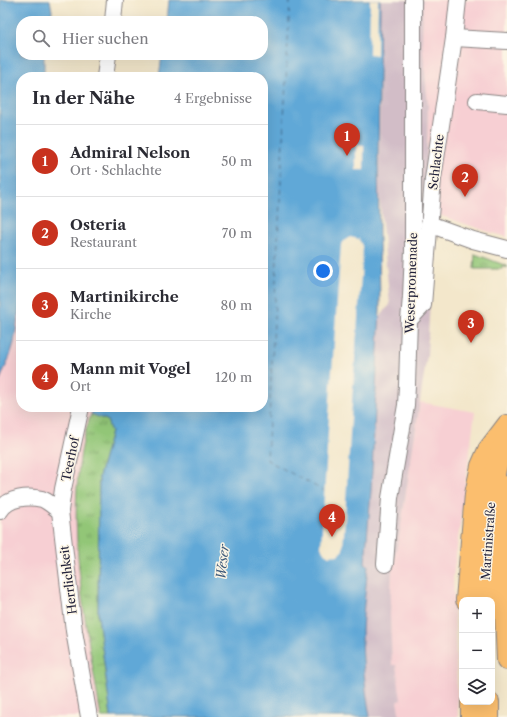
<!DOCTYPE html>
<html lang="de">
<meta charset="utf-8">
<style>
:root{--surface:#fff;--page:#f2f2f3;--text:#2b2b33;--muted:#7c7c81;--line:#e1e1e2;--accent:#c8321e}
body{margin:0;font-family:"Libre Caslon Text",serif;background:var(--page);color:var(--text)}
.controls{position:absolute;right:12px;bottom:12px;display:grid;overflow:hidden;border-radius:8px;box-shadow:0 4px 16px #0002}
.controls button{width:36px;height:36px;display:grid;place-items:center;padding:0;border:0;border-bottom:1px solid var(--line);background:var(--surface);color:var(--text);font:20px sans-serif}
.you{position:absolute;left:323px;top:271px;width:14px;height:14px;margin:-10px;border:3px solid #fff;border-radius:50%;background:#1a73e8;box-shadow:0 0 0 6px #1a73e833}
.badge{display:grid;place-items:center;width:26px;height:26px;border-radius:50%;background:var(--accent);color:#fff;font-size:13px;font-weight:700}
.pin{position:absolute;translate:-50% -33px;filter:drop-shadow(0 1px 2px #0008)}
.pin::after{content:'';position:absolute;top:21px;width:14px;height:12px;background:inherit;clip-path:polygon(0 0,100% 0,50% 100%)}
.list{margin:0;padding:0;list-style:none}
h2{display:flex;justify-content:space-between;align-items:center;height:52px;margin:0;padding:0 16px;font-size:17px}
h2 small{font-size:13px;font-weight:400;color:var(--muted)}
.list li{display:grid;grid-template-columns:26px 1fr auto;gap:12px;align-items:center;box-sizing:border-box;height:72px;padding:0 16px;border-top:1px solid var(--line)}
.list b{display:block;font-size:15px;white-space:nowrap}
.list p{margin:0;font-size:13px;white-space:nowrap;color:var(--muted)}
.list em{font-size:13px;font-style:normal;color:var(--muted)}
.icon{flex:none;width:22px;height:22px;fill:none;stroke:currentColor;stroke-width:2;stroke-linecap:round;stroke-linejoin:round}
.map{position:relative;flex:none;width:507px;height:717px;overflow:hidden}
.search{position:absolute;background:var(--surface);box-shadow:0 4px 16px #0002;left:16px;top:16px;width:252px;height:44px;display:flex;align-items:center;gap:10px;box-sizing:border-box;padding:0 14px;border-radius:16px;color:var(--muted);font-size:15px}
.panel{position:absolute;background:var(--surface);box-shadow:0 4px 16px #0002;left:16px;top:72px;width:252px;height:340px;border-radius:16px}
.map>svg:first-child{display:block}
.built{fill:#f7cfd3}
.industrial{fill:#d2bdc7}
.grass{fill:url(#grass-tufts);stroke:#5a7459}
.water{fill:#60a8d7;stroke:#416589}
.pier{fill:#f3e7cb}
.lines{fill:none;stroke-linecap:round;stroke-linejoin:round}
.ferry{stroke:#3b5879;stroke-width:1;stroke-dasharray:5 4;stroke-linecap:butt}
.minor-casing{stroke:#8a8483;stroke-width:18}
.major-casing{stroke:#8a8483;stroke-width:22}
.minor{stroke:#fff;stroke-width:16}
.major{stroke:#fbbe6e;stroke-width:20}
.labels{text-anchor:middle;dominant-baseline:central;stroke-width:3;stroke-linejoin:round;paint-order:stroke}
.street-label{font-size:12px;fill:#22223b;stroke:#fcf5e5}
.water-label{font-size:13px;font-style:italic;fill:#3b5879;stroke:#fcf5e5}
</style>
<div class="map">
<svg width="507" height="717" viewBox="0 0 507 717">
<defs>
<pattern id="grass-tufts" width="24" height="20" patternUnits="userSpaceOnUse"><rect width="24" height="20" fill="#92c677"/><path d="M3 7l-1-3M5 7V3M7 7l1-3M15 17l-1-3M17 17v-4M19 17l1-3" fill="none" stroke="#77a063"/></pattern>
</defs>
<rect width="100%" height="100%" fill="#fcf5e5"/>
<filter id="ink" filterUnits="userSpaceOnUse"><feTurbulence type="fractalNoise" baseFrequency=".025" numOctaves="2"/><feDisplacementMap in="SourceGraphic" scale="8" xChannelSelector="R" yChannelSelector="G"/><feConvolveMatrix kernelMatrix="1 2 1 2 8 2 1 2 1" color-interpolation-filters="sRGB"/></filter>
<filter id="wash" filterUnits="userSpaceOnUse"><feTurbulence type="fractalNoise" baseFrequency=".012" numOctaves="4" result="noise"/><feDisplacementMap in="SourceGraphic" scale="16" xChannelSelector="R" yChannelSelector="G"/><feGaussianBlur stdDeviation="0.9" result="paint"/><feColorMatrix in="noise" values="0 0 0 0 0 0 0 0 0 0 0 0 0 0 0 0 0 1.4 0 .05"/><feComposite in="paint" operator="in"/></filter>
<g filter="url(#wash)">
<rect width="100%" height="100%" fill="#f3e7cb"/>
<g class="built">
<path d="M423 0H507V237L489 232 427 211 428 105 422 41Z"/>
<path d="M19 310 21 311V407H94L84 436 79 466 76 498 78 542 81 585 88 635 101 717H0V380L10 356Z"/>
<path d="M420 402 475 412 453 577 458 717H400L397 701 400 700 396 665 392 666 390 615 392 569 400 531Z"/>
</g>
<path class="industrial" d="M380 0H423L422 41 428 105 426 211 433 245 427 355 400 531 392 569 390 615 392 665H396L401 700 397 701 400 717H370L365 685 362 632 364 597 368 565 365 563 371 491 377 379 379 320 384 311 390 305 379 194Z"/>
<g class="grass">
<path d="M475 254 507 266V268L503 266 502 269H474Z"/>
<path d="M91 414 107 420 111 432 99 477 98 616 111 717H101C87 630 64 523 84 437 86 429 89 421 91 414Z"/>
</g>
<g class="water">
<path d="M0 0H50L52 11 50 21H21V55H44V77H21V298L14 343 10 356 0 380Z"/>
<path d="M169 0H380L378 157 380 309 371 491 365 563 368 565C366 587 363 608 362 630 362 659 365 688 370 717H111L98 616 99 477 111 432 107 420 91 414 94 407H263V77H159L162 55H263V21H167Z"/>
</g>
<g class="pier">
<path d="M370 0H378L377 55 369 54Z"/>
<rect x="356" y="145" width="8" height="25"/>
<path d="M350 237 359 239 363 248 352 402 343 550 338 555 329 556 323 552 321 547 330 400 341 245 345 240Z"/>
</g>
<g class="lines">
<path class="ferry" d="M290 0 267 460 324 491"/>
</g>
</g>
<g filter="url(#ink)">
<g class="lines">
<defs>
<g id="minor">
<path d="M113 21 115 0"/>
<path d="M454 38 507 41"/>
<path d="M105 77 108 55"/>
<path d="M477 101 507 104"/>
<path d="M429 224 473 240 507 249"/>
<path d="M409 320 423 305 433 179 454 38 458 0"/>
<path d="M81 407 63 489 60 511 74 631 89 717"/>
<path d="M0 511C8 497 28 496 42 499 48 501 55 508 60 511"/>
<path d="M385 564 390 498 406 405 407 385 409 320 411 297 413 250V0"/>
</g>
<g id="major">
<path d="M507 486 501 525 507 660"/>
<path d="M466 600 475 494 481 466 488 450 507 425"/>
<path d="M486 600C485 551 486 481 507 436"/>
<path d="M471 702V717"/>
<path d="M489 702V717"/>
</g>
</defs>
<use href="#minor" class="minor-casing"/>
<use href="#major" class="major-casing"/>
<use href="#minor" class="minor"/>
<use href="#major" class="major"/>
</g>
</g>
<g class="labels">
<g class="street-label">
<text transform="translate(436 162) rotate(-83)">Schlachte</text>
<text transform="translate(411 283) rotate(-88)">Weserpromenade</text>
<text transform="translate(70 459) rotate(-78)">Teerhof</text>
<text transform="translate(488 541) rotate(-86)">Martinistraße</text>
<text transform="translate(68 580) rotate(-97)">Herrlichkeit</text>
</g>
<g class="water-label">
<text transform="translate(222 562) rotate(-84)">Weser</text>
</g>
</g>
</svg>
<div class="controls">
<button>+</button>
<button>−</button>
<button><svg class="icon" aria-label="layers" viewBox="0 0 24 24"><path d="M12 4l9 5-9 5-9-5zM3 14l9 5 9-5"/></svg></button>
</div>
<div class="you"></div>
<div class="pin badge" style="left:347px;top:156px">1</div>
<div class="pin badge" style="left:465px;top:197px">2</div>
<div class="pin badge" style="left:471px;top:343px">3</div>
<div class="pin badge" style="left:332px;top:537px">4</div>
<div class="search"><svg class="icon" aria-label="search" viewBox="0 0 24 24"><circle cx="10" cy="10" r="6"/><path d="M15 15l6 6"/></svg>Hier suchen</div>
<section class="panel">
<h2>In der Nähe<small>4 Ergebnisse</small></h2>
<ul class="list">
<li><span class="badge">1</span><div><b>Admiral Nelson</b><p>Ort · Schlachte</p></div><em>50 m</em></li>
<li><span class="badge">2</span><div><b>Osteria</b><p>Restaurant</p></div><em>70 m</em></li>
<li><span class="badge">3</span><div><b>Martinikirche</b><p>Kirche</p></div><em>80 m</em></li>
<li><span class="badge">4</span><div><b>Mann mit Vogel</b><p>Ort</p></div><em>120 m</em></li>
</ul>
</section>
</div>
